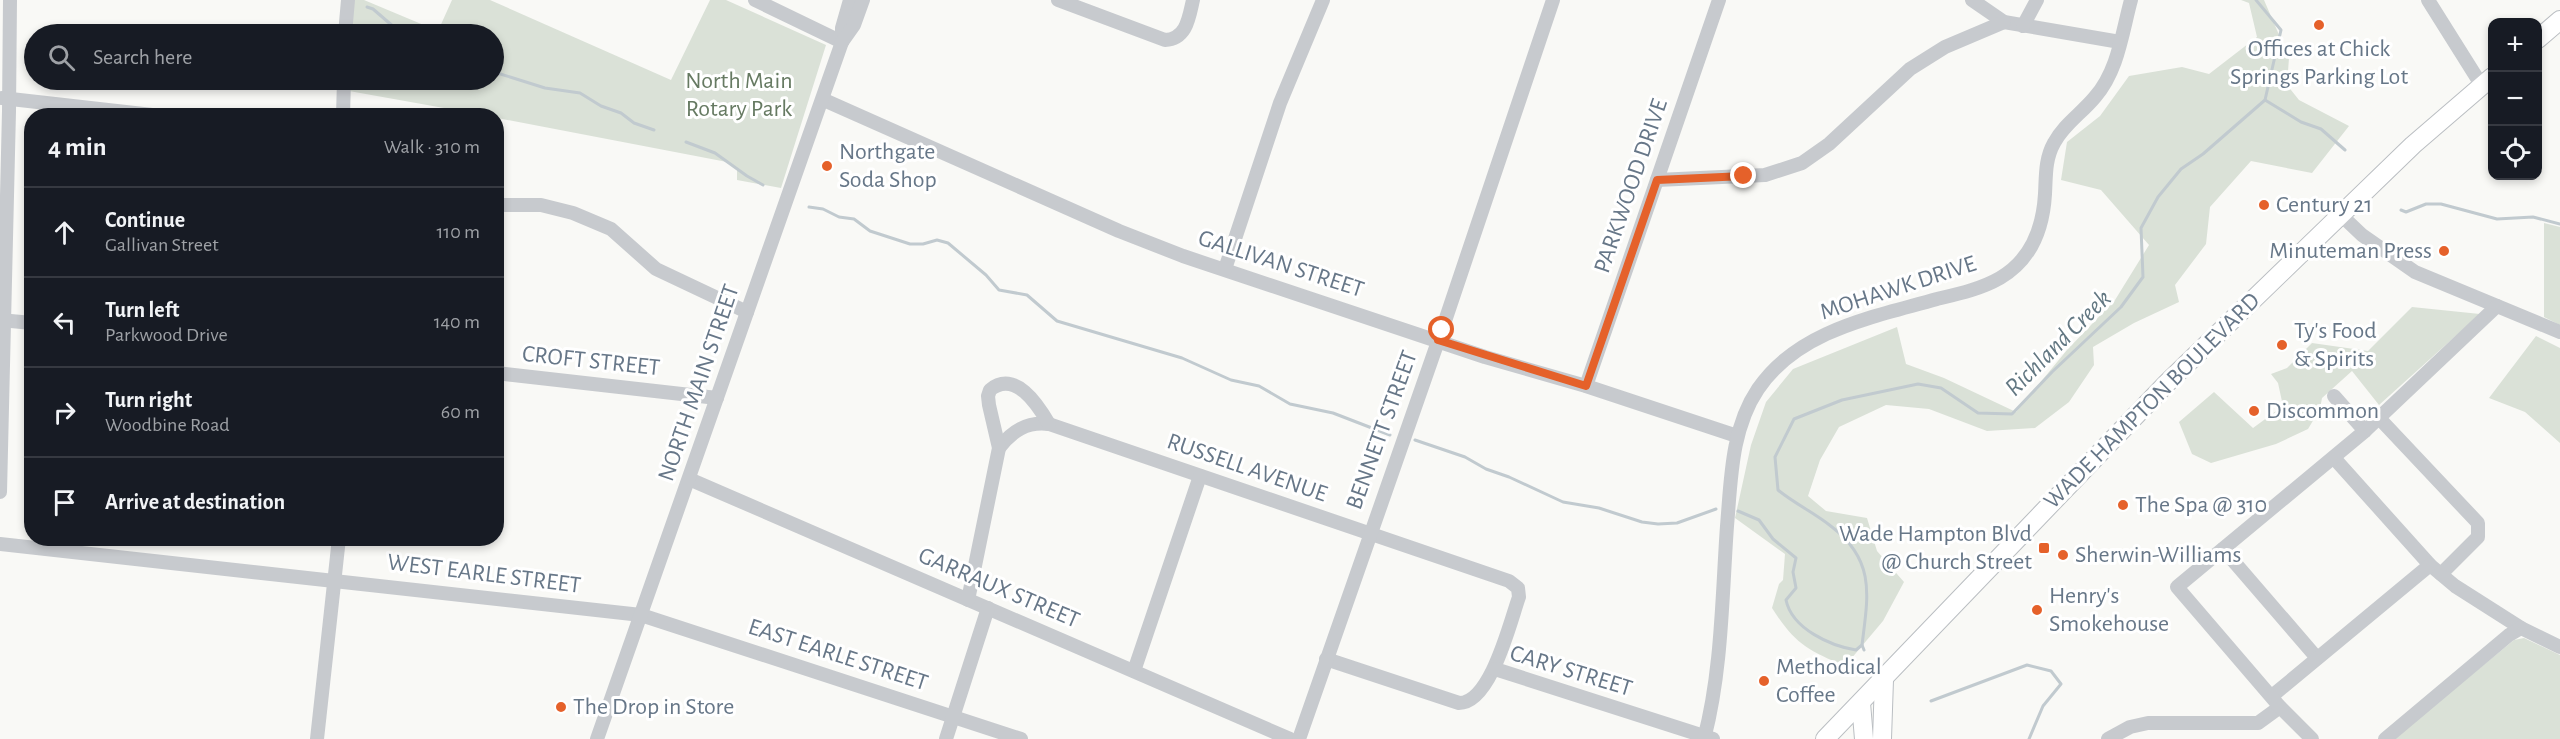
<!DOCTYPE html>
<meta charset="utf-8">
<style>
:root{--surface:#171b24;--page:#20242c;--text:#f1f3f6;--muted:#9ea1a6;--line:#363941}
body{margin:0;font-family:"Alegreya Sans",sans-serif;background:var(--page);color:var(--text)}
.controls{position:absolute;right:18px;top:18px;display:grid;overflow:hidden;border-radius:12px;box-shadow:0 3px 9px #0003}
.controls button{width:54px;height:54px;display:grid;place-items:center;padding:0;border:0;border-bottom:2px solid var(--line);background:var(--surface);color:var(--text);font:30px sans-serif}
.stop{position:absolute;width:18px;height:18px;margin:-14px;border:4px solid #e5612a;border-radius:50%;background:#fff}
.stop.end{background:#e5612a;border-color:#fff;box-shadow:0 2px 6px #0008}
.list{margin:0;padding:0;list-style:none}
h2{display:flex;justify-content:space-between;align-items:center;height:78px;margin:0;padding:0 24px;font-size:26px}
h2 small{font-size:20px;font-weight:400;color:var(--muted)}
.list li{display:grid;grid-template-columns:39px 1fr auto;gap:18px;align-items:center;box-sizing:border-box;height:90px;padding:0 24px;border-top:2px solid var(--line)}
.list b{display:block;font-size:22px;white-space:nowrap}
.list p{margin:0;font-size:20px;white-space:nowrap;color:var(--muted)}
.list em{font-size:20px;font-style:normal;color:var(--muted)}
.icon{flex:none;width:33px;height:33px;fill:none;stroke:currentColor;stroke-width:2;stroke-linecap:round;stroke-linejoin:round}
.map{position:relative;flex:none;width:2560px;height:739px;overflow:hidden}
.search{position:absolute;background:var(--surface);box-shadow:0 3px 9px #0003;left:24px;top:24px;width:480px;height:66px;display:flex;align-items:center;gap:15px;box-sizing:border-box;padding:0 21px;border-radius:33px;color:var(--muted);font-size:22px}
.panel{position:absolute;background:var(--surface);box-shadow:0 3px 9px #0003;left:24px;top:108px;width:480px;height:438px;border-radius:24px}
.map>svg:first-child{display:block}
.green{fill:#dae1d7}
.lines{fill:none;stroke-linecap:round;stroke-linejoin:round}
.stream{stroke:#c1cacf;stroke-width:3}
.major-casing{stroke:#babec2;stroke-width:20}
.minor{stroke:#c7cace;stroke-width:14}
.major{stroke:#fff;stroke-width:18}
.route{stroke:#e5612a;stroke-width:8}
.poi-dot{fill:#e5612a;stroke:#fff;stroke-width:2}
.labels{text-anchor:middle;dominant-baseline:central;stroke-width:6;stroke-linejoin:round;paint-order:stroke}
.poi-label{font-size:24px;fill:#677788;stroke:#fff;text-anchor:start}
.park-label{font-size:24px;fill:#667a62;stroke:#fff}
.street-label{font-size:24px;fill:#677788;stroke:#fff}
.water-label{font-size:26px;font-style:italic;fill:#637883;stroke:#fff}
</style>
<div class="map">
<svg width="2560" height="739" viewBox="0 0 2560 739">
<rect width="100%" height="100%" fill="#f9f9f6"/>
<g class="green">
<path d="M354 0H364L438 31 452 0H490L671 80 710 0H726L826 45 781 188 737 180V168L727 162 497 118 496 116 483 115 349 91V80H494V34H350Z"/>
<path d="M2241 0H2264L2289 58 2287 85 2299 100 2349 126 2312 173 2251 161 2210 207 2206 244 2175 285 2179 302 2134 323 2093 347 2094 365 2069 402 2035 428 1987 431 1929 409 1886 405 1839 427 1820 460 1808 496 1826 511 1867 518 1877 551 1904 582 1883 621 1845 666C1807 650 1795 644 1772 608L1779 584 1783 580 1785 554 1735 518 1751 445 1766 402 1793 369 1897 327 1906 364 1944 378 2016 412 2067 350 2115 300 2149 245 2101 190 2061 180 2067 142 2100 116 2129 76 2182 67 2209 74 2257 37 2249 3Z"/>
<path d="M2544 223 2560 227V325L2544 317Z"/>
<path d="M2412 307 2480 314 2379 405 2352 371 2322 398 2320 409 2308 429 2276 444 2211 463 2192 454 2179 422 2214 392 2253 428 2283 406 2278 383 2271 374 2287 368 2312 343 2368 351Z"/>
<path d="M2536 336 2560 348V443L2525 412 2489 398Z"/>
<path d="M2524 638 2560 655V739H2393L2514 640Z"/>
</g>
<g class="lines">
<g class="stream">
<path d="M367 7 373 9 402 34"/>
<path d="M494 72 545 88 580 93 601 106 621 113 634 123 654 130"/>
<path d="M2265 100 2301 122 2321 129 2345 150"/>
<path d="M686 142 715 153 747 176 763 185"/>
<path d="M809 207 823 209 839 217 854 219 870 231 910 244H923L937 240 948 243 986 275 999 290 1027 295 1057 321 1182 358 1231 380 1259 386 1290 404 1333 413 1390 435"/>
<path d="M2401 210 2406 212 2426 204H2441L2497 219 2533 217 2560 224"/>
<path d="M1415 440 1465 457 1486 469 1509 477 1563 502 1599 508 1642 522 1658 524 1677 523 1716 509"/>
<path d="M1738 511 1759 520 1773 539 1796 558 1793 572 1796 588 1786 600C1792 629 1831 646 1856 650L1862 645"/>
<path d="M1864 650 1862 645C1868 596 1876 561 1832 527 1815 513 1795 504 1778 490L1775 457 1794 419 1842 400 1918 384 1941 388 1978 413 2012 414 2052 372 2121 307 2143 277 2141 228 2158 197 2181 169 2203 154 2265 100 2281 30 2256 0"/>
<path d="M1931 701 2027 665 2051 671 2061 684 2043 706 2029 739"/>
</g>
<defs>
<g id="major">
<path d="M2538 39 2560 20"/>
<path d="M1861 703 1864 739"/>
<path d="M1825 739 2167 383 2413 145 2492 77"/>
<path d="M1882 739 1884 680"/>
</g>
</defs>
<use href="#major" class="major-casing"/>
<g class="minor">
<path d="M755 0 842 42"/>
<path d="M1058 0 1165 40C1187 39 1189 17 1193 0"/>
<path d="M1972 0 2004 22 2120 42"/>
<path d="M2428 0 2482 86"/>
<path d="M2023 26 2037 0"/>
<path d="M345 34 348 0"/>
<path d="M842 42V28L850 0"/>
<path d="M2 98 161 116"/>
<path d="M824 100 1119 231 1183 256 1485 357 1586 386 1737 436"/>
<path d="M343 116 344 80"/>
<path d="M1657 180 1765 175 1802 163 1829 144 1910 69 1945 47 2004 22"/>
<path d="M496 205H541L573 213 611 229 656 269 747 312"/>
<path d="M2341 215 2362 235 2415 272 2560 332"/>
<path d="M1225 269 1280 103 1323 0"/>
<path d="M0 320 32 323"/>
<path d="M496 373 717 398"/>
<path d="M1586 386 1719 0"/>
<path d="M2334 396 2365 431"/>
<path d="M2379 418 2478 523V537L2441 574"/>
<path d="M999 448C1012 431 1027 421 1049 424L1509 581 1518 588 1519 597C1510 622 1491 703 1459 703L1326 659"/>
<path d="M2334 458 2430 565 2455 586 2521 628"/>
<path d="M689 479 1290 739"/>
<path d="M0 492 9 111 10 0"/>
<path d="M0 544 641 615 1021 739"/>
<path d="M2223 549 2317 658"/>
<path d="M968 600 999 448 989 405 988 396 990 390C1015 369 1038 405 1049 424"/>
<path d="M1495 669 1713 739"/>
<path d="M1134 671 1200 476"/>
<path d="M2272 696 2430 565"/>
<path d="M317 739 339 538"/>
<path d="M597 739 842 42 854 25 863 0"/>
<path d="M946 739 988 608"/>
<path d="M1299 739 1442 330 1553 0"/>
<path d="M1704 739C1722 671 1722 596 1727 526 1731 480 1731 429 1758 389 1798 330 1874 317 1937 299 1958 294 1981 289 2000 278 2031 260 2043 228 2045 194 2046 176 2045 159 2054 143 2064 124 2082 113 2095 97 2118 71 2122 33 2131 0"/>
<path d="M2108 739 2130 727 2148 723H2258L2280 707"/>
<path d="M2312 739 2280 707 2177 587 2365 431 2497 306"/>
<path d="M2385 739 2509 635 2521 628 2560 647"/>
</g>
<use href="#major" class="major"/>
</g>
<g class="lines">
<path class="route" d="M1442 330 1438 340 1586 386 1657 180 1744 176"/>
</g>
<g class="poi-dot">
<circle cx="2319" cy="25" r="6"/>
<circle cx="827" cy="166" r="6"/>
<circle cx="2264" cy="205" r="6"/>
<circle cx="2444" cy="251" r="6"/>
<circle cx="2282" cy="345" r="6"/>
<circle cx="2254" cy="411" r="6"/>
<circle cx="2123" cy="505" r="6"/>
<rect x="2038" y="542" width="12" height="12" rx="3"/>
<circle cx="2063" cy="555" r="6"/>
<circle cx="2037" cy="610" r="6"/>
<circle cx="1764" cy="681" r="6"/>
<circle cx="561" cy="707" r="6"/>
</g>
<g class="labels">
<g class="poi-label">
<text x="2319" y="49" text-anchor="middle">Offices at Chick<tspan x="2319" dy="28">Springs Parking Lot</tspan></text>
<text x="839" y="152">Northgate<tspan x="839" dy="28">Soda Shop</tspan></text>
<text x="2276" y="205">Century 21</text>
<text x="2432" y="251" text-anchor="end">Minuteman Press</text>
<text x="2294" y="331">Ty's Food<tspan x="2294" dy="28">&amp; Spirits</tspan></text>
<text x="2266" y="411">Discommon</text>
<text x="2135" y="505">The Spa @ 310</text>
<text x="2032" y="534" text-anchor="end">Wade Hampton Blvd<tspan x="2032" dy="28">@ Church Street</tspan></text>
<text x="2075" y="555">Sherwin-Williams</text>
<text x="2049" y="596">Henry's<tspan x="2049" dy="28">Smokehouse</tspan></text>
<text x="1776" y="667">Methodical<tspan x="1776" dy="28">Coffee</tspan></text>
<text x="573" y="707">The Drop in Store</text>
</g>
<g class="park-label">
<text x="739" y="81">North Main<tspan x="739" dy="28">Rotary Park</tspan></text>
</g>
<g class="street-label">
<text transform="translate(1631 186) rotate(-71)">PARKWOOD DRIVE</text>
<text transform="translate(1281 264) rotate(18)">GALLIVAN STREET</text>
<text transform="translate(1898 288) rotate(-18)">MOHAWK DRIVE</text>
<text transform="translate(591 361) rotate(6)">CROFT STREET</text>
<text transform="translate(699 383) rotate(-71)">NORTH MAIN STREET</text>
<text transform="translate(2152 401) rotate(-45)">WADE HAMPTON BOULEVARD</text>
<text transform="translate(1382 430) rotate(-70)">BENNETT STREET</text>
<text transform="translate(1247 468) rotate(19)">RUSSELL AVENUE</text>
<text transform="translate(484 574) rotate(7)">WEST EARLE STREET</text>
<text transform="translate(999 588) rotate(23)">GARRAUX STREET</text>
<text transform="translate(838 655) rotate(18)">EAST EARLE STREET</text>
<text transform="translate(1571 671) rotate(17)">CARY STREET</text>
</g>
<g class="water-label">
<text transform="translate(2058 343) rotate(-45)">Richland Creek</text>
</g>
</g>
</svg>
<div class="controls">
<button>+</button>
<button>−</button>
<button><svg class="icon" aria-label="locate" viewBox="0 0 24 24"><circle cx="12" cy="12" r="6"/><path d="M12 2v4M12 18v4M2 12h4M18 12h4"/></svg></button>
</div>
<div class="stop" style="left:1442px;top:330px"></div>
<div class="stop end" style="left:1744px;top:176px"></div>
<div class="search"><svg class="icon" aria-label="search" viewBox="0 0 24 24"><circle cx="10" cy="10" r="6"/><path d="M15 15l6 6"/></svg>Search here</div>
<section class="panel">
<h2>4 min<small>Walk · 310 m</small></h2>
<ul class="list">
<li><svg class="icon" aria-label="ahead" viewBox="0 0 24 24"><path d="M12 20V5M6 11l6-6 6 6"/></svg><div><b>Continue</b><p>Gallivan Street</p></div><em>110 m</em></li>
<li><svg class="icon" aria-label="left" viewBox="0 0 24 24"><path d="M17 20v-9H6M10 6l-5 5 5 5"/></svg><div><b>Turn left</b><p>Parkwood Drive</p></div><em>140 m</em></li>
<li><svg class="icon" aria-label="right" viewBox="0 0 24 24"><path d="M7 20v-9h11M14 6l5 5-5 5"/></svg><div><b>Turn right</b><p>Woodbine Road</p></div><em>60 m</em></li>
<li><svg class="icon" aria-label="arrive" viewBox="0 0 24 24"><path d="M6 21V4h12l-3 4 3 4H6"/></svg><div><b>Arrive at destination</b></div></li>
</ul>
</section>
</div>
